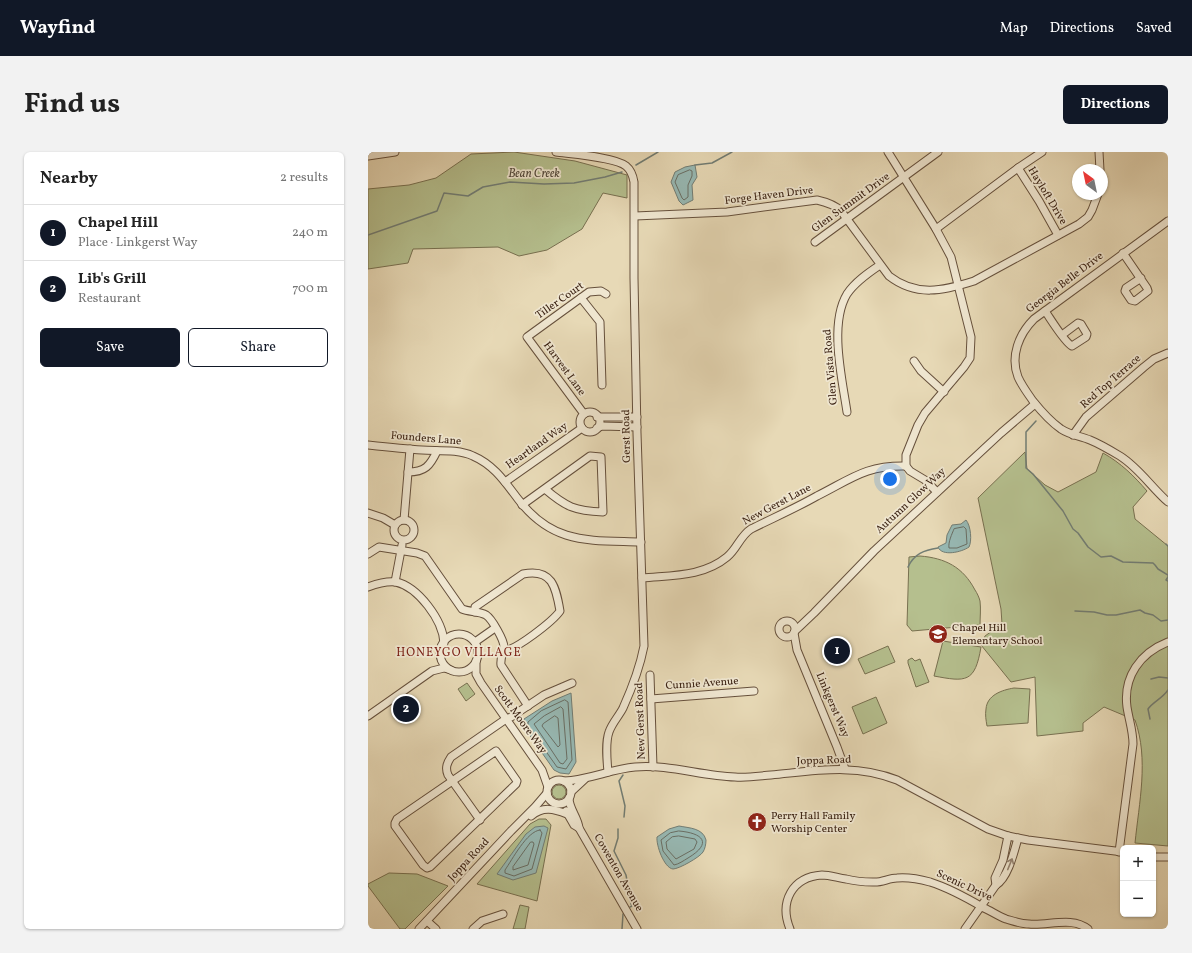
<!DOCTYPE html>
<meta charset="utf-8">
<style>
:root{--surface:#fff;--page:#f2f2f2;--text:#222;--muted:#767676;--line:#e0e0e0;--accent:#111827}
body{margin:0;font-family:Vollkorn,serif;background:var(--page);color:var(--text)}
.controls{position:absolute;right:12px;bottom:12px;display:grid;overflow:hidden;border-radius:6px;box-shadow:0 1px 3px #0004}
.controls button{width:36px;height:36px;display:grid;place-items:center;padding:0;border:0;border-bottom:1px solid var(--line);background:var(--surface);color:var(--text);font:20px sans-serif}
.compass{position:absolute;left:704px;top:12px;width:36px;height:36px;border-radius:50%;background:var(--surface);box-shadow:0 1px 3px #0004;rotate:327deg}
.you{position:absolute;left:522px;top:327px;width:14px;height:14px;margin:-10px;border:3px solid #fff;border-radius:50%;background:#1a73e8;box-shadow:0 0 0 6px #1a73e833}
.badge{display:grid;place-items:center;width:26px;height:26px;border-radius:50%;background:var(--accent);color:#fff;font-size:13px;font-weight:700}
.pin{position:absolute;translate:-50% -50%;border:2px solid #fff;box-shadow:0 1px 4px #0006}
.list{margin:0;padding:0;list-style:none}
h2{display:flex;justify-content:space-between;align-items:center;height:52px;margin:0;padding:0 16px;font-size:17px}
h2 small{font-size:13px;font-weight:400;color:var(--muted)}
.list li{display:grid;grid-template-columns:26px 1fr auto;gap:12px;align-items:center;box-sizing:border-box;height:56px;padding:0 16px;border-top:1px solid var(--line)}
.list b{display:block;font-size:15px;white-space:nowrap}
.list p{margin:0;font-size:13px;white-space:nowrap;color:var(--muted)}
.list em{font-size:13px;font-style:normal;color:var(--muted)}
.actions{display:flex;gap:8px;padding:12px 16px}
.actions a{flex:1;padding:9px 0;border:1px solid var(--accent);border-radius:6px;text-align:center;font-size:14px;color:var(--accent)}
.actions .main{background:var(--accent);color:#fff}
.map{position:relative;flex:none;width:800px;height:777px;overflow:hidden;border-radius:6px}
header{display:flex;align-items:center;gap:24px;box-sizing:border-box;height:56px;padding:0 20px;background:var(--accent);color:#fff}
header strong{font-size:19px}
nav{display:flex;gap:22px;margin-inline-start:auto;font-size:14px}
.intro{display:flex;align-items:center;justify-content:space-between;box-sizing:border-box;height:96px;padding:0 24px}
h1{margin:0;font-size:28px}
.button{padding:10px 18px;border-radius:6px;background:var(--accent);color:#fff;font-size:14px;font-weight:700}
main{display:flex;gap:24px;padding:0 24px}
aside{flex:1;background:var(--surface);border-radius:6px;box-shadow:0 1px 3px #0004}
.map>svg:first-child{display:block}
.green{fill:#b5bf8e;stroke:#787050}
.water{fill:#97b9b4;stroke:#727d74}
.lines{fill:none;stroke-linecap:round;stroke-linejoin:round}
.shore{stroke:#696e64;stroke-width:1}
.stream{stroke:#727d74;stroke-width:1.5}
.minor-casing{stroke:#66503c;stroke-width:9}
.minor{stroke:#efe6d0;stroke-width:7}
.oneway{stroke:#958472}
.labels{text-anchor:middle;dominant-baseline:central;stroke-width:3.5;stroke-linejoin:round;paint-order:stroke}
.street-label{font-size:11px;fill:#3b2213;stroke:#efe6d0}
.poi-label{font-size:11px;fill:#3b2213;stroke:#efe6d0;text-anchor:start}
.water-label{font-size:12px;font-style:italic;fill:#52483b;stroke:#efe6d0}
.neighbourhood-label{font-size:12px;letter-spacing:1px;fill:#7a1f14;stroke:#efe6d0}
</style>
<header>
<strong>Wayfind</strong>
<nav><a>Map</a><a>Directions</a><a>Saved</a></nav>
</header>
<div class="intro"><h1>Find us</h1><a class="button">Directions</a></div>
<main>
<aside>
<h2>Nearby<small>2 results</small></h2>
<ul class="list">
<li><span class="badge">1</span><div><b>Chapel Hill</b><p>Place · Linkgerst Way</p></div><em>240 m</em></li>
<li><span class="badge">2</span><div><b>Lib's Grill</b><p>Restaurant</p></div><em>700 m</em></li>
</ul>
<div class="actions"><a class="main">Save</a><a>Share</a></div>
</aside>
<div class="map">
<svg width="800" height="777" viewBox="0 0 800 777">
<rect width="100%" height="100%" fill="#e7d9b6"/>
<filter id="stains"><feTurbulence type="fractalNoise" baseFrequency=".005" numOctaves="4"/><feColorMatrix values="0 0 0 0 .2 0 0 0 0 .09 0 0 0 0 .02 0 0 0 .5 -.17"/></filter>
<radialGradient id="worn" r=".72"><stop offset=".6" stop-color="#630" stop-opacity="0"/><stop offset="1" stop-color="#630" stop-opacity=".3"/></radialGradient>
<g class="green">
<path d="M146 0 207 9 259 23V46L235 41 214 77 179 98 151 104 130 95 45 97 40 111 0 117V37L41 33 68 26 103 2Z"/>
<path d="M657 300 659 317 677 333 690 340 728 320 735 301C753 311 766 324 779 339L765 355 767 367 800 394V694L767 691C771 651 781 607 767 568L736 555 715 571V579L669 584 667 525 643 530 613 493 617 484 634 472 633 457 610 346Z"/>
<path d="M552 404C577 406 595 415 607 438 609 441 611 445 612 449 613 457 612 465 612 473L544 479 539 473 541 405Z"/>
<path d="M575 489 613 495C607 531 598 530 566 524Z"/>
<path d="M520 494 527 510 497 522 490 507Z"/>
<path d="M544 506 547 509 552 507 561 530 548 535 540 511V508Z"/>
<path d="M99 531 107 542 98 549 90 537Z"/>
<path d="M646 536 662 537 660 571 619 574C618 568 617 563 618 557 619 543 634 538 646 536Z"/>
<path d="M508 545 519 571 495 582 484 555Z"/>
<circle cx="191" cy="640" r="7"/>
<path d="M171 667H178L183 673 169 749 109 732 162 672Z"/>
<path d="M21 721 49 722 80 734 37 777H32L0 734V732Z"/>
<path d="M152 753 161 755 157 777H145Z"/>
</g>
<g class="water">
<path d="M327 13 329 25 324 33 325 48 315 53 311 49 303 30 307 20 317 15Z"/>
<path d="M598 368C603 374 604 389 601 395 594 400 574 405 570 395L578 391 579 383 584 373 593 372Z"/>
<path d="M203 541 208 610 201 622 192 621 186 618 156 575V567L184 549Z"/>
<path d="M176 674 180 676 168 721 145 728 129 722 158 682 167 675Z"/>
<path d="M311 674C321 676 335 676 338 688 338 692 337 697 335 700 332 705 311 717 305 717 296 716 288 693 289 685L301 677Z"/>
</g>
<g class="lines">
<g class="shore">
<path d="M322 18 324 19V24L320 33V45L316 48 314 46 307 30 310 23Z"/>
<path d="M596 375 598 377 599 392 589 396H581C580 390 584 382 586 377Z"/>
<path d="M197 548 200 550 204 608 198 617 189 615 160 574V570L173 559Z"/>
<path d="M193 555 195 557 199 607 195 612 192 611 166 572 176 564Z"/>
<path d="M187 564 190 566 192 593 190 595 174 574 175 572Z"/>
<path d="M172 678 174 681 164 717 146 724 137 721V718C144 708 159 679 172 678Z"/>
<path d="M311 679C335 681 345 691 320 706 315 709 311 712 306 713L295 699 293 688 302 681Z"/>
<path d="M311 684 327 687 329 690 326 697 308 707 299 697 298 690 304 685Z"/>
<path d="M163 690H165L166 692 160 713 145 718V715Z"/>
</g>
<g class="stream">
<path d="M268 13 290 0"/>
<path d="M327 13 344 11 364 0"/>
<path d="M0 83 69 59 76 41 100 44 115 35 142 30 176 32 206 31 237 25 254 20"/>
<path d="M668 269 658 280V316L665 322 695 359 705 377 710 381 720 395 733 405 743 404 755 410 785 411 787 413 790 417 800 423"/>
<path d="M798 392 800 394"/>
<path d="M540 415C546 402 556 398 570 396"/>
<path d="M800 425 798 428 800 429"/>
<path d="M707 459 726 460 739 463H748L772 458 777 461 785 463 793 469 800 468"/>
<path d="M783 527 791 525 800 526"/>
<path d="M782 567 780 557C785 550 795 546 800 538"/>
<path d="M255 623 251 629 257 654 256 665"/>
<path d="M250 677V686L246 699 258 723 263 752 264 754 262 755"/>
<path d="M254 777 255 762"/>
</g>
<defs>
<g id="minor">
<path d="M188 0C203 2 247 5 258 14 263 18 265 24 266 30V126L269 281 276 494C272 515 264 536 255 556 251 564 244 571 241 580 237 591 239 608 240 620"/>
<path d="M520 0 568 77 583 105 603 185 602 206 596 215 557 261 550 273 538 303V314L542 319 557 328 569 340"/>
<path d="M731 0 732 18"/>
<path d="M0 4 27 0"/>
<path d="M650 16 671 49 690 83"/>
<path d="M267 64 359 60 449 48C458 50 467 53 473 59L521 124C548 145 575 139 606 129L711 72 720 65 724 58 730 42"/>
<path d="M800 69 666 167C651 182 642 204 650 225 654 234 660 242 665 249 673 259 683 270 693 277 702 283 712 284 722 288 732 292 742 298 752 304 771 316 783 335 800 350"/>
<path d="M568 77 650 16 674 0"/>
<path d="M447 90 570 0"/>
<path d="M755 101 779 136 780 139 767 149 763 148 757 139 758 136 773 126"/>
<path d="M213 146 232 170 234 233"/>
<path d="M677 159C682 166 697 191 704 194L718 185 719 182 713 172 710 171 694 183"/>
<path d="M546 209 553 219 576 240"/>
<path d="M479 260C474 226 461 172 479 142 487 130 500 121 512 113"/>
<circle cx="222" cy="270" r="10"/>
<path d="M216 262 159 185 221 140 233 139 238 142"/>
<path d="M229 265H269"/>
<path d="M229 276 234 274 269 275"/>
<path d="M705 283 718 265 776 215 786 207 800 201"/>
<path d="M0 293C18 295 36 297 54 298 70 299 90 297 105 304 126 313 137 330 150 347 185 393 221 388 273 390"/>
<path d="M40 320C57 320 62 314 69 299"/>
<path d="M137 330 214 276"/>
<path d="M154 353 222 304 233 305 235 360C207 359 198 355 177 337"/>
<path d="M0 361 15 366 27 373"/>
<path d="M36 368 42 297"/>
<circle cx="36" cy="378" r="10"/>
<path d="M0 402 11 395 49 401 57 404 94 457C101 460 111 459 118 463 124 467 136 488 136 495 135 501 132 507 133 513L160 554"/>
<path d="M274 426C303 423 335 425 359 405 369 397 372 384 383 377 405 366 428 356 449 344 483 327 498 313 538 314"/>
<path d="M27 430 34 393"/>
<path d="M0 435C8 432 19 429 28 430 50 435 75 468 76 491"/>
<path d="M107 460V455L155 422C184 416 188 435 192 459 185 469 147 499 135 499"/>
<circle cx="419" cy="477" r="8"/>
<path d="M427 479 446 461 506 399 633 281 667 252"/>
<path d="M426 481 429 498 469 595 477 617"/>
<circle cx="91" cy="501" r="19"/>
<path d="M107 490 127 476"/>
<path d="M108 509V522L113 531 174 618 180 635"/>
<path d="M282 523 285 615"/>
<path d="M283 547 386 539"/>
<path d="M0 564 64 519 76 516 83 518"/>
<path d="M128 599 149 629 148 632 62 715 59 716 55 713 27 674V671L29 667Z"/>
<circle cx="191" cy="640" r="12"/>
<path d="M196 629C221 628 243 617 267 615 301 612 333 624 367 625 379 626 391 624 403 623 446 619 487 611 529 628L620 677 640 684 660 688 755 700"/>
<path d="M203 640 217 627"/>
<path d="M201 646C201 657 210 665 211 676L269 777"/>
<path d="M198 659 206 673 211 676"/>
<path d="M163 664C175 654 186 657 199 662"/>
<path d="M112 668 80 623C77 616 79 611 83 605L138 567 143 565 176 543 204 531"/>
<path d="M751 700 765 592C765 579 761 568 759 555 755 525 772 501 800 490"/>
<path d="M785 705H800"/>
<path d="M628 733 627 726 635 708 640 684"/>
<path d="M59 769 68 777"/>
<path d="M51 777 143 679 167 655 179 641"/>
<path d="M105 777 114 769 135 762"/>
<path d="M422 777C411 750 424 725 454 723 462 723 470 726 478 727 486 729 497 730 505 730 513 731 521 726 529 726 540 725 551 727 562 730 581 736 599 746 616 756 623 759 630 764 638 767 645 769 653 772 661 772 680 774 704 764 720 777"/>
<path d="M597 777 628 733C640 726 646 700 650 686"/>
</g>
</defs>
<use href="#minor" class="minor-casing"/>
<use href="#minor" class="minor"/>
</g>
<defs><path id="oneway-shaft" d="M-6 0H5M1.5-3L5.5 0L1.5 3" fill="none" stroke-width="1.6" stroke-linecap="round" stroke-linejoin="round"/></defs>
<use class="oneway" href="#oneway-shaft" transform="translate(642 712) rotate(-68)"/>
<defs>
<symbol id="school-disc" viewBox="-11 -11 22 22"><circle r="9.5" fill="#8f2418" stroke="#efe6d0"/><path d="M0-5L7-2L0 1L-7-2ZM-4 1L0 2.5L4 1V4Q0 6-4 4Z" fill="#fff"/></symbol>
<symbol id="church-disc" viewBox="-11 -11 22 22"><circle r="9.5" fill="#8f2418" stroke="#efe6d0"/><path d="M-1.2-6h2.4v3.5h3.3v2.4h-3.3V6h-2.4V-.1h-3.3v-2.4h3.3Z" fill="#fff"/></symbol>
</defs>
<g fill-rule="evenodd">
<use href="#school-disc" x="559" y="471" width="22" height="22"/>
<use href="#church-disc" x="378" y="659" width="22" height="22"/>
</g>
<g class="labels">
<g class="street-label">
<text transform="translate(401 44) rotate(-7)">Forge Haven Drive</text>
<text transform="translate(679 44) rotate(59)">Hayloft Drive</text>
<text transform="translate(483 51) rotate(-36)">Glen Summit Drive</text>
<text transform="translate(697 131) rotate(-37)">Georgia Belle Drive</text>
<text transform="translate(192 149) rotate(-35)">Tiller Court</text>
<text transform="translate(463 215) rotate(-95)">Glen Vista Road</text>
<text transform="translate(196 217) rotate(54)">Harvest Lane</text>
<text transform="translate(743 230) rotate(-41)">Red Top Terrace</text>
<text transform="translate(259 284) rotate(-91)">Gerst Road</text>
<text transform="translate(58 287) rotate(5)">Founders Lane</text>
<text transform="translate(169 294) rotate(-35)">Heartland Way</text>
<text transform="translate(543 349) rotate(-43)">Autumn Glow Way</text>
<text transform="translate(409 353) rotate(-28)">New Gerst Lane</text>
<text transform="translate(334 532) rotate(-4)">Cunnie Avenue</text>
<text transform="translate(464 553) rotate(67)">Linkgerst Way</text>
<text transform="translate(152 568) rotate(54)">Scott Moore Way</text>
<text transform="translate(273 569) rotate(-92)">New Gerst Road</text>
<text transform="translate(456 609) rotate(-2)">Joppa Road</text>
<text transform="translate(101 708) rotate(-47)">Joppa Road</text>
<text transform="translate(250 721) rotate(60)">Cowenton Avenue</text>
<text transform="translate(596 734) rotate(25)">Scenic Drive</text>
</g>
<g class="poi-label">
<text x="584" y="476">Chapel Hill<tspan x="584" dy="13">Elementary School</tspan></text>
<text x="403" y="664">Perry Hall Family<tspan x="403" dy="13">Worship Center</tspan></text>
</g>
<g class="water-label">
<text x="166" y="22">Bean Creek</text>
</g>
<g class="neighbourhood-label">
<text x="91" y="501">HONEYGO VILLAGE</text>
</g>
</g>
<rect width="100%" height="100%" filter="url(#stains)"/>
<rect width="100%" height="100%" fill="url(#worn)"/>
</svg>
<div class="controls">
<button>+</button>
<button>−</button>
</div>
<svg class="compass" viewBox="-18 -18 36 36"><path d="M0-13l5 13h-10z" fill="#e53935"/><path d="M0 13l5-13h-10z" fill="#767676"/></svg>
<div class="you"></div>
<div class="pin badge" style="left:469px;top:499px">1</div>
<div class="pin badge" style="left:38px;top:557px">2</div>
</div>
</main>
